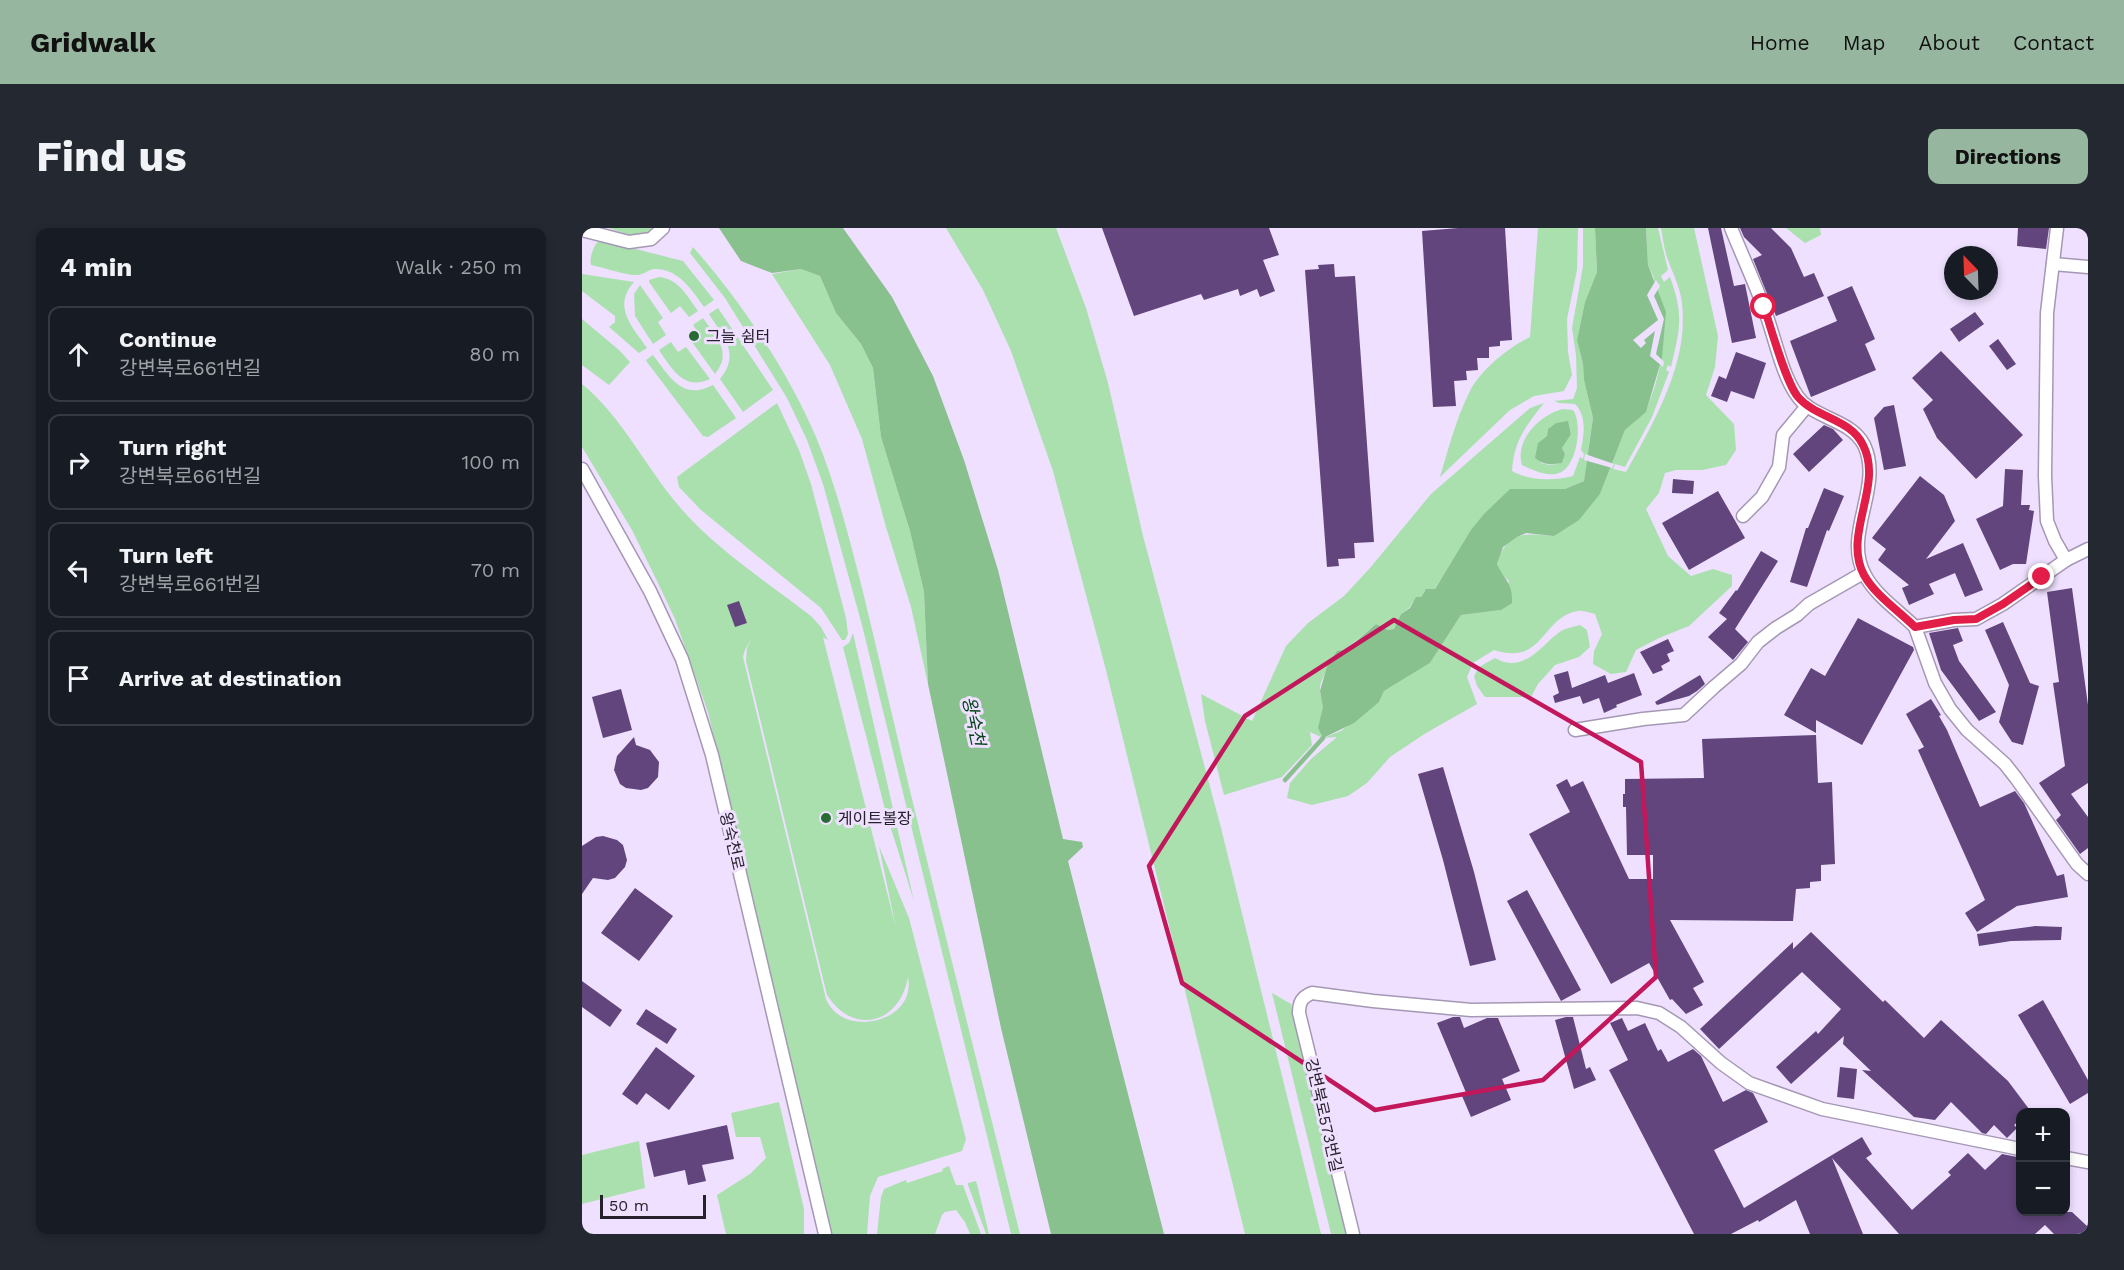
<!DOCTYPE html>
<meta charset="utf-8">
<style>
:root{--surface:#171b24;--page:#242831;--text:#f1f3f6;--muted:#9ea1a6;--line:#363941;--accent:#97b69f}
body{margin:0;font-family:"Work Sans","Noto Sans KR",sans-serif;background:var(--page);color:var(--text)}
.controls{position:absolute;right:18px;bottom:18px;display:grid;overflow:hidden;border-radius:12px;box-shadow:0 3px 9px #0003}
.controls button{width:54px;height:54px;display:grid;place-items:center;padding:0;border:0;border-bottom:2px solid var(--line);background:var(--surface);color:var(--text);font:30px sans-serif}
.compass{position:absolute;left:1362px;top:18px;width:54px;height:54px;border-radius:50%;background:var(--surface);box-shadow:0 3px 9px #0003;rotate:337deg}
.scale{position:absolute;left:18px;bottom:15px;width:106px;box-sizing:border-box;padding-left:6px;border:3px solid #27212c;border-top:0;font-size:16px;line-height:21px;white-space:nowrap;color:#27212c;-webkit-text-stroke:4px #eee0fe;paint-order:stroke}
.stop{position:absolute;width:18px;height:18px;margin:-14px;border:4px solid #e11d48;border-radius:50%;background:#fff}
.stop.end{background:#e11d48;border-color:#fff;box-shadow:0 2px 6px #0008}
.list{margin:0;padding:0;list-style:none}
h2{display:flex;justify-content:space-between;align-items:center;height:78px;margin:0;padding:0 24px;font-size:26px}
h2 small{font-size:20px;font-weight:400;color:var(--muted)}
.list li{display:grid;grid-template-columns:39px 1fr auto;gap:18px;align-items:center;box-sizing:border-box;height:96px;margin:0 12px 12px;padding:0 12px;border:2px solid var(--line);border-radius:12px}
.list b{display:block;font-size:22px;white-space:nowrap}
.list p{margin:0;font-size:20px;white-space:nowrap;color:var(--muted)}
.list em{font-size:20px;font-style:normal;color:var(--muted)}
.icon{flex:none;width:33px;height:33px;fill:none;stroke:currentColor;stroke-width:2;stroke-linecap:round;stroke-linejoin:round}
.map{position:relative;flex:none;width:1506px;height:1006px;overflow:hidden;border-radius:12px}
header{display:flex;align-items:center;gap:36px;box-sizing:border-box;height:84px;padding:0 30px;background:var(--accent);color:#111}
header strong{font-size:28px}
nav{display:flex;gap:33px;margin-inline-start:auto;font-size:21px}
.intro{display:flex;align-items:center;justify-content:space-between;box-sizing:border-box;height:144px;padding:0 36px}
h1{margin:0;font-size:42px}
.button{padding:15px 27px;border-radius:12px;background:var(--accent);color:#111;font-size:21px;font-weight:700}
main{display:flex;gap:36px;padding:0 36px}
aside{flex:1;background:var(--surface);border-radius:12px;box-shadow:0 3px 9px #0003}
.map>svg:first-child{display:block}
.green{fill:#a9e0ae;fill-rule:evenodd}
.water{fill:#88c08e}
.pier{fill:#eee0fe}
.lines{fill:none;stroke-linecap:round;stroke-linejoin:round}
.stream{stroke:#88c08e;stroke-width:4.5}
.building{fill:#61457c}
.minor-casing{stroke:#a598b4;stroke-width:15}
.minor{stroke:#fff;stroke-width:12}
.route{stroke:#e11d48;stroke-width:8}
.marked{fill:none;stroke:#c2185b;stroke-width:4.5;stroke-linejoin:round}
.poi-dot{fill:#286b35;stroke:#eee0fe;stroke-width:2}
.labels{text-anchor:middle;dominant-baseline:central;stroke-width:6;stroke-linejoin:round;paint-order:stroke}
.poi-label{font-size:16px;fill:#27212c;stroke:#eee0fe;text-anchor:start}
.street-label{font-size:16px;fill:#27212c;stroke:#eee0fe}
.water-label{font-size:18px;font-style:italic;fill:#044517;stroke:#eee0fe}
</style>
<header>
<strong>Gridwalk</strong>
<nav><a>Home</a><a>Map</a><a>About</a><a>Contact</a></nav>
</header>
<div class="intro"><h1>Find us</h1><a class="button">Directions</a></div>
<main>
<aside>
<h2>4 min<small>Walk · 250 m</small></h2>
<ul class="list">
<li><svg class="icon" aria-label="ahead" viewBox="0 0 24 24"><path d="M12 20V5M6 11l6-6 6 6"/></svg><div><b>Continue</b><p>강변북로661번길</p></div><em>80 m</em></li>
<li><svg class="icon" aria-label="right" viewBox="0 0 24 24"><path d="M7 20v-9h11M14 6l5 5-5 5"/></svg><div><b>Turn right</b><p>강변북로661번길</p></div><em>100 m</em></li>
<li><svg class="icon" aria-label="left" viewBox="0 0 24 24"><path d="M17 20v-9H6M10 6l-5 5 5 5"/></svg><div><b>Turn left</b><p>강변북로661번길</p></div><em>70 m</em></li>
<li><svg class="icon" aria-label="arrive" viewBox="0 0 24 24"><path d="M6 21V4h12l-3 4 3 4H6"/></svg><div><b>Arrive at destination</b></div></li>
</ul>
</aside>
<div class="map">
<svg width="1506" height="1006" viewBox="0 0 1506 1006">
<rect width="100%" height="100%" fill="#eee0fe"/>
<g class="green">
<path d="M27 0H69V1C59 14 40 4 27 0Z"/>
<path d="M364 0H474L504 80 526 155 561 308 639 600 739 1006H663L524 442 471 243 429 123 401 62Z"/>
<path d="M956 0H996L995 42 985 91 986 124 990 147 982 163 952 168 928 182 858 249C866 222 874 191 887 165 897 143 927 119 948 109Z"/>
<path d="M1001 0H1013L1015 44 1003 74 995 112 1001 136 1002 152 1011 190 1002 253 983 261H928L890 302 852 362 842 363 839 369 830 375 828 379 819 386 812 401 806 402 794 396C777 410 742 437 738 459 737 466 741 471 741 478 742 492 733 495 741 510L759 503 797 474 802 463 848 435 879 387 919 382 927 353 920 346 915 336C925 303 942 305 972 308L1018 266 1043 202 1064 183 1073 158 1080 130 1072 50 1066 37 1064 0H1076L1086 42 1079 48 1082 54 1088 49C1102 87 1098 101 1089 139L1086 137 1084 142 1087 144 1070 189 1043 239 1033 236 1031 241 1044 244C1072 194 1107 135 1100 76 1099 61 1091 46 1086 32 1082 22 1081 10 1079 0H1112L1136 108 1133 139 1124 167 1152 196 1154 222 1144 237 1120 242H1094L1083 245 1077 265 1064 281 1086 328 1109 348 1131 341 1150 347V358L1107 398 1077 410 1054 422 1044 444 1029 446 1011 436 1012 423 1020 406 1013 386C1008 385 1000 382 995 383 959 390 962 438 912 422L891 435 885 449 895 476 844 505 808 529 785 555 766 568 730 577 705 570 708 555 729 531 755 509 741 510 728 504 730 517 700 549 642 567 623 493 619 466 670 493 704 418 726 395 762 368 788 340 849 266 948 180 962 175C944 198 932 212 930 243 948 253 970 253 991 248L998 229 1001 231 1002 226 999 222C1002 206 1005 188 993 176L977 175 972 173 991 171 995 160 994 127 990 100 1001 38Z"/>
<path d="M1204 0H1238L1239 7 1223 15Z"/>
<path d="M18 12 101 33 132 72 122 79C110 62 96 40 72 41 66 42 61 47 55 47 46 48 20 39 9 37 7 30 12 16 18 12Z"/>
<path d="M111 19C158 72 206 143 234 209 254 257 267 309 280 360 297 430 313 500 330 571 365 716 402 861 438 1006H429L280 397 241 256 225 212 205 170 143 70 108 25Z"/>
<path d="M219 41 238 48 254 85 279 116 291 140 299 209 328 303 342 364 346 456 329 379 304 299 280 211 248 137 190 46Z"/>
<path d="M0 46 52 54C30 79 50 98 65 120L57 125 27 99 33 94V88L0 63Z"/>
<path d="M77 49C97 51 105 68 116 83L107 89 98 78 89 85 67 54V52Z"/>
<path d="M58 57 81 90 76 94 84 107 71 116 53 88 52 66Z"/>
<path d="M136 80 191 162 161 184 138 151C159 125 141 109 127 86Z"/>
<path d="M121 90C134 109 151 124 133 146L110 114 119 109 111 97Z"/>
<path d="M0 91 37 122 48 134 27 157 0 137Z"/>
<path d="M89 114 96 124 104 119 128 151C102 163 90 141 77 122Z"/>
<path d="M71 127C88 149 100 173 131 157L154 190 126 209 121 208 65 134 64 132Z"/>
<path d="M0 156C40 189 63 238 96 277 133 321 184 353 229 388L239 399 246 412 241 409 314 700 297 618 327 690 384 911 380 923 296 949 288 968 285 1006H250L126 484 93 391 75 353 50 302 0 219ZM170 409 165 420 164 433 245 767C272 809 318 795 326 749 335 794 261 812 244 771L161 429 163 422Z"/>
<path d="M195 175 217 222 229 256 264 390 266 406 263 412H260L239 380 119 282 97 259 95 249Z"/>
<path d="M981 181 991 182C1001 196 995 239 977 245 965 249 951 242 940 237 932 212 959 186 981 181ZM986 194 989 205 980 220 983 226 980 235 968 237 959 235 956 215 965 208 966 201 974 195Z"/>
<path d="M998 397 1005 402 1008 419 997 429 973 437 956 456 949 469H903L895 458 892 448 897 439 913 430C942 447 959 417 979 403 984 400 992 399 998 397Z"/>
<path d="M271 405 332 673 304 585 261 419 267 415Z"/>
<path d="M690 765 709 776 764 1006H749Z"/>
<path d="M197 874 222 981V1006H144L135 967 168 946 184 930 178 909H154L149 885Z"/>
<path d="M57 913 63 960 0 976V927Z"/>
<path d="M367 938 374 957H381L399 1006H388L383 994 374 982 363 984 360 987 353 1006H295L299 969 302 961 324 952 325 955 361 943 360 941Z"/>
<path d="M394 953 396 960 407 1006H404L386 957V955Z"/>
</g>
<g class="water">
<path d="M137 0H261L310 69 351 148 382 232 416 342 481 611 500 614 501 619 486 633 582 1006H469L419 800 346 456 342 364 328 303 299 209 291 140 279 116 254 85 238 48 219 41 190 45 159 33Z"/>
<path d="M1013 0H1064L1066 37 1084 84 1080 130 1064 184 1043 202 1018 266 997 292 972 308 944 305 935 309 921 319 915 336C923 353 931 355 930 375L919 382 879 387 848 435 802 463 797 474 772 495 741 510 736 500 741 479 738 463 745 439 755 423 764 422 794 396 806 402 812 401 819 386 828 380 834 369H839L844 361H853L889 302 902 286 928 261H983L1002 253 1011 190 1002 152 1001 136 995 112 1003 74 1015 44Z"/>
<path d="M986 193 989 206 980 220 983 226 980 235C968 237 962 237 953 230L956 215 965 208 966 201 974 195Z"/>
</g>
<g class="pier">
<path d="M1074 52 1078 58 1072 68 1082 91 1074 126 1082 134 1081 139 1068 128 1073 103 1062 112 1064 115 1059 120 1051 112 1076 92 1065 67Z"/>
<path d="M1003 226 1032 236 1030 240 1002 232Z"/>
</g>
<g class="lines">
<path class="stream" d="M703 552 741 510"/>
</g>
<g class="building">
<path d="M520 0H687L697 27 681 32 693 63 678 69 675 61 658 68 656 61 622 72 619 66 552 88Z"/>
<path d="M876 0H923L930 112 918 113V118L907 119V130H895L896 142 884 143 885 152 872 153 874 178 851 179 840 3Z"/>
<path d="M1126 0H1139L1152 58 1163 56 1174 110 1150 115Z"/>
<path d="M1158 0H1189L1209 20 1222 49 1232 45 1242 68 1194 88 1171 31 1180 27 1162 9Z"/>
<path d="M1436 0H1467L1464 21 1435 18Z"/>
<path d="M752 36 753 49 773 48 792 314 772 315 773 330 756 331 757 338 745 339 723 42 737 41 736 37Z"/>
<path d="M1270 58 1293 111 1283 116 1294 142 1229 169 1208 113 1255 93 1245 69Z"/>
<path d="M1393 84 1402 96 1377 114 1368 101Z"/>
<path d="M1416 111 1434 136 1425 142 1407 118Z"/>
<path d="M1359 123 1441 207 1394 251 1355 210 1341 181 1351 172 1330 150Z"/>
<path d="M1154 124 1184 135 1172 171 1149 163 1145 174 1129 168 1137 148 1144 151Z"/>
<path d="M1312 177 1324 238 1302 242 1292 190 1302 179Z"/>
<path d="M1242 197 1251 201 1261 212 1227 244 1211 226Z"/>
<path d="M1423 241 1441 242 1439 277H1448L1447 282 1452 283 1444 336H1431L1418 342 1394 291 1421 278Z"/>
<path d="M1338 248 1362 267 1373 293 1344 331 1381 315 1401 362 1383 369 1373 345 1347 356 1352 366 1327 377 1320 360 1327 357 1296 332 1304 321 1290 310Z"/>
<path d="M1091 251 1112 253 1111 266 1090 265Z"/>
<path d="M1242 260 1262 268 1247 303 1245 302 1225 359 1208 354 1224 300H1226Z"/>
<path d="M1136 263 1163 310 1107 342 1080 295Z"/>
<path d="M1179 323 1196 333 1153 401 1166 414 1151 432 1126 409 1145 391 1137 385 1154 362 1155 363Z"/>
<path d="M1490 360 1506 477V555L1489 566 1506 589V620L1498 626 1474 592 1479 587 1457 555 1483 538 1471 455 1477 454 1465 364Z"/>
<path d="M157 373 165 395 153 399 145 377Z"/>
<path d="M1276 390 1331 419 1332 422 1280 517 1234 492V505L1202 487 1229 440 1243 448Z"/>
<path d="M1421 394 1448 455 1457 458 1441 517 1430 514 1417 494 1427 457 1403 402Z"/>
<path d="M1376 400 1381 413 1371 417 1377 433 1414 484 1397 493 1359 442 1347 405Z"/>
<path d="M1086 411 1092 423 1085 426 1088 433 1079 438 1081 442 1071 446 1058 424Z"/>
<path d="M986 443 990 460 1023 447 1026 455 1052 445 1060 467 1034 477 1035 479 1022 485 1017 470 1001 476 998 468 973 475 971 468 977 465 972 447Z"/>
<path d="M1118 447 1123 456 1115 463 1107 468 1075 477 1073 474Z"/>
<path d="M39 461 50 502 21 510 10 469Z"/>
<path d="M1349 471 1359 487 1357 488 1365 502 1398 579 1433 563 1442 575 1475 648 1482 646 1486 669 1435 678 1395 704 1383 685 1403 672 1336 522 1342 519 1324 486Z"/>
<path d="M1234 507 1236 555 1250 554 1253 636 1239 637V653L1228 654V660L1214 661 1211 693 1088 692 1122 754 1111 760 1121 777 1104 786 1090 771 1088 772 1067 735 1029 756 947 606 988 584 974 557 985 551 989 559 1001 553 1047 651H1071V627H1045L1044 579H1041V566H1043V551L1122 550 1120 511Z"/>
<path d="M52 509 54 517 68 522 77 534 76 549 66 560 59 562 44 560 38 556 32 542 35 528Z"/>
<path d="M861 539 892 644 914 732 888 738 861 632 836 546Z"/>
<path d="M21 608 35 612 41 617 45 632 43 639 33 650 26 652 11 650 0 666V618L14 609Z"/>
<path d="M53 660 91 688 57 733 19 705Z"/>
<path d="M945 662 999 762 979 773 925 673Z"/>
<path d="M1453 698 1480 699 1479 712 1429 713 1397 718 1395 706Z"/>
<path d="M1229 704 1301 774 1303 772 1342 810 1359 792 1426 853 1450 885H1438V892L1432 897 1435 900 1425 910 1412 897 1404 906 1400 905 1369 874 1353 892 1332 889 1280 842 1289 843 1261 816 1262 808 1209 856 1194 839 1234 803 1236 806 1259 781 1220 744 1137 821 1118 801 1211 714V721Z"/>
<path d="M0 753 40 782 28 799 0 779Z"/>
<path d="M1461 772 1506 852V865L1488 876 1436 787Z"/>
<path d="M64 781 95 801 85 816 54 796Z"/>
<path d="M871 789H878L882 800 905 790H916L938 843 920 851 929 872 889 889 880 868 885 867 855 795Z"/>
<path d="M984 789H991L1004 841 1008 839 1014 852 992 861 973 792Z"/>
<path d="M1040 790 1046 803 1063 795 1076 823 1079 821 1086 834 1111 821 1119 828 1141 874 1164 862 1171 865 1186 894 1132 922 1162 980 1280 909 1290 926 1284 930 1330 982 1369 947 1366 944 1386 925 1403 942 1420 926 1435 929 1438 932V984H1490L1506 999V1006H1472L1463 997 1453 1006H1317L1250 930 1281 1006H1228L1214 972 1177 994 1176 992 1149 1006H1112L1027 842 1046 832 1028 795Z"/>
<path d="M74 819 113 848 87 882 64 865 55 877 40 866Z"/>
<path d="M1258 839 1275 841 1272 871 1255 869Z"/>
<path d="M145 897 152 931 120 937 124 953 106 957 103 942 72 949 64 915Z"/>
</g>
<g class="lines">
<defs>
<g id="minor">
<path d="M1149 0C1160 27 1172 53 1182 80 1192 106 1199 144 1214 166 1229 191 1268 190 1282 217 1302 259 1260 306 1283 347 1293 367 1317 383 1333 399L1372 392 1394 391 1421 376 1484 332 1506 321"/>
<path d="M1475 0 1465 85 1463 248 1465 293 1473 313 1484 332"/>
<path d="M0 2 47 14 69 11 81 0"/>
<path d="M1471 36 1506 39"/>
<path d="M0 241 68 363 100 431 130 527 243 1006"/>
<path d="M1161 288 1180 269 1197 239 1201 207 1225 178"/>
<path d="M1333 399 1353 455 1368 481 1385 502 1423 536 1434 550 1495 636 1506 646"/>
<path d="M993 502 1061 491 1102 487 1132 459 1159 436 1176 414 1194 400 1215 387 1227 376 1281 345"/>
<path d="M1484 930 1506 934"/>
<path d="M771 1006 717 785C717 774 720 769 730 765L791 773 889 782 1055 780 1077 785 1099 799 1139 835 1167 855 1240 881 1438 921"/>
</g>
</defs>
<use href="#minor" class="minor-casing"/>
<use href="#minor" class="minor"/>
</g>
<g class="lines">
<path class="route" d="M1182 79C1189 100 1204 155 1216 169 1234 190 1269 191 1281 217 1302 258 1260 306 1282 347 1293 367 1317 383 1333 399L1372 392 1394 391 1421 376 1460 349"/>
</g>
<path class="marked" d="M812 392 1059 534 1074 749 961 852 793 882 600 755 567 638 663 488Z"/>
<g class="poi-dot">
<circle cx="112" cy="108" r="6"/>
<circle cx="244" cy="590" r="6"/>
</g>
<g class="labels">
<g class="poi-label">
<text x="124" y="108">그늘 쉼터</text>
<text x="256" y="590">게이트볼장</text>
</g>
<g class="street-label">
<text transform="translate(150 613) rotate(77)">왕숙천로</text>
<text transform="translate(742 887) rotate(77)">강변북로573번길</text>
</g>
<g class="water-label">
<text transform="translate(392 493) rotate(78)">왕숙천</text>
</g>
</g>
</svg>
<div class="controls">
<button>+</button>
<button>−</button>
</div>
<svg class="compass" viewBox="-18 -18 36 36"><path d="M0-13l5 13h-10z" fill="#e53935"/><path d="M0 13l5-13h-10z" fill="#9ea1a6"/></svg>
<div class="scale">50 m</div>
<div class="stop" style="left:1182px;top:79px"></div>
<div class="stop end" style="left:1460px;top:349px"></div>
</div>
</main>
